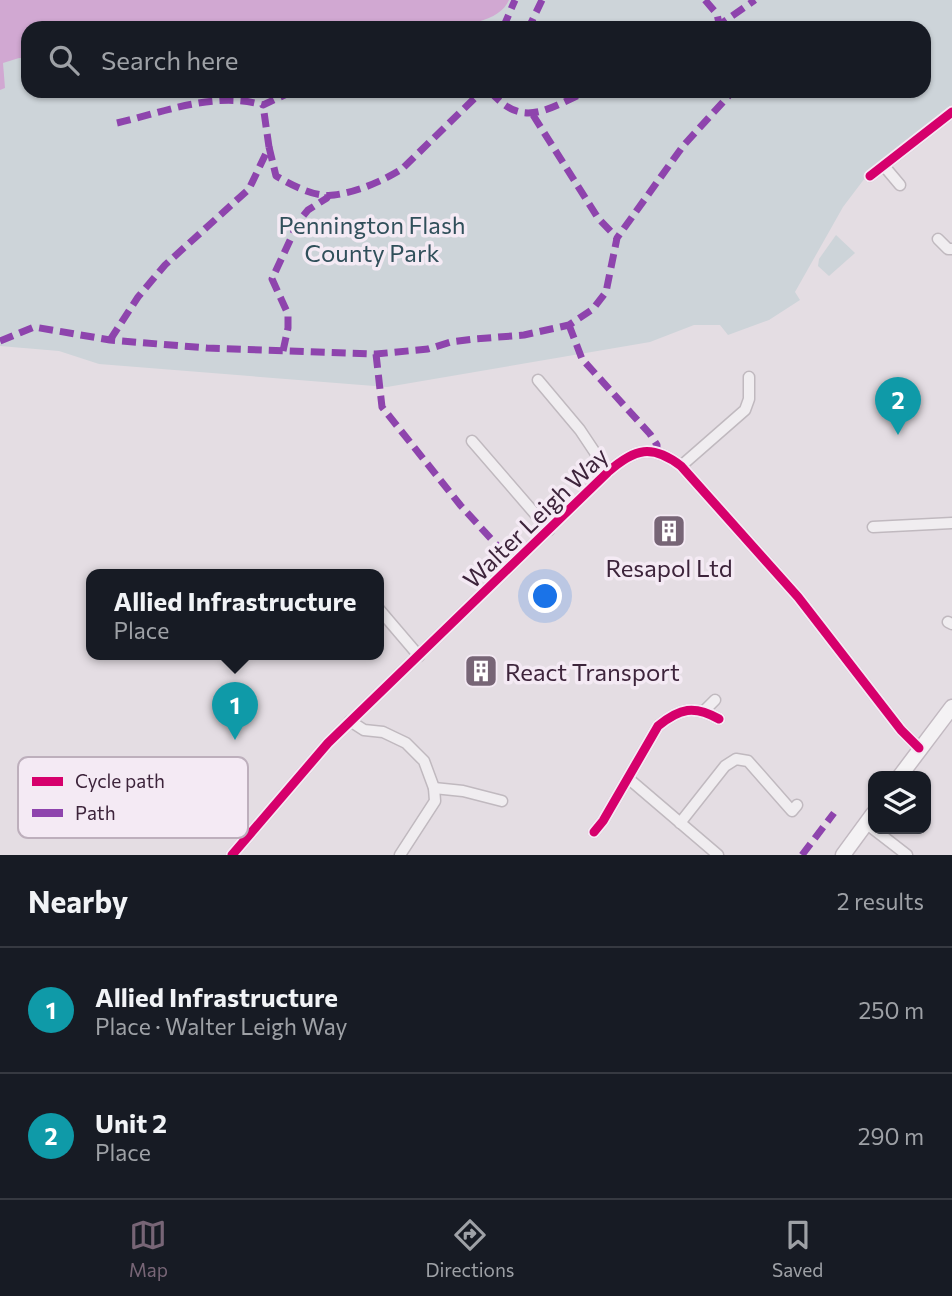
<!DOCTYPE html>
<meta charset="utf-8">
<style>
:root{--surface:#171b24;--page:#20242c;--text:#f1f3f6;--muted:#9ea1a6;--line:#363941;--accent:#776576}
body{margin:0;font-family:Commissioner,sans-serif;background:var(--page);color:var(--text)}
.controls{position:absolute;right:21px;bottom:21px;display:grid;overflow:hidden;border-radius:14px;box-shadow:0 2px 5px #0004}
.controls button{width:63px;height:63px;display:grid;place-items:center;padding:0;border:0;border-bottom:2px solid var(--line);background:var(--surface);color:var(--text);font:35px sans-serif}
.you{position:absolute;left:546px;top:597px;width:24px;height:24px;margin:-18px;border:5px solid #fff;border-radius:50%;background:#1a73e8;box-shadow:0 0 0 10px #1a73e833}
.badge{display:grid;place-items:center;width:46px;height:46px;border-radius:50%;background:var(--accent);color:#fff;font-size:23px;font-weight:700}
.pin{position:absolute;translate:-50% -58px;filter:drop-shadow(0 2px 4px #0008)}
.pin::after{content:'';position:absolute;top:37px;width:24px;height:21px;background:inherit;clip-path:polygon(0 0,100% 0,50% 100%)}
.popup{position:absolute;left:86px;top:569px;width:298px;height:91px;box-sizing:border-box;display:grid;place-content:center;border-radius:14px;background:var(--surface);filter:drop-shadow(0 2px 5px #0005);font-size:23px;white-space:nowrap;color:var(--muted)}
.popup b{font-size:26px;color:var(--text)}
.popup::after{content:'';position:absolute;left:50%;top:100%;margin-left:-14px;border:14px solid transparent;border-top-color:var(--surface)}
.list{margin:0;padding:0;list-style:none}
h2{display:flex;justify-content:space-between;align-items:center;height:91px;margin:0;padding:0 28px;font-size:30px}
h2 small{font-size:23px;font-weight:400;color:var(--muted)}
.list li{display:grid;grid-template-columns:46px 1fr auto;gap:21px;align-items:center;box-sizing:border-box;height:126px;padding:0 28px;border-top:2px solid var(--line)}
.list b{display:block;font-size:26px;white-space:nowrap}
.list p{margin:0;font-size:23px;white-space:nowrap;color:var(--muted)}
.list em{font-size:23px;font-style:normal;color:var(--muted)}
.icon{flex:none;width:38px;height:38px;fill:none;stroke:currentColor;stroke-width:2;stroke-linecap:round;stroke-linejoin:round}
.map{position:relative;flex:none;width:952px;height:855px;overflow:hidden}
.search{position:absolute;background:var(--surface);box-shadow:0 2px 5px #0004;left:21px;right:21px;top:21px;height:77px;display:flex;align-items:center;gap:18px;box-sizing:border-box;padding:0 24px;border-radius:21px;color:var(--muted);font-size:26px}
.sheet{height:343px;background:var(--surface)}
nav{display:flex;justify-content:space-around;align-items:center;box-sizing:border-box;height:98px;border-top:2px solid var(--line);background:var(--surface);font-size:19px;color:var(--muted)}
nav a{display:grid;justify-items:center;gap:4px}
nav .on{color:var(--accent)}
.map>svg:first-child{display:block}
.green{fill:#cdd4d9;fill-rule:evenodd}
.water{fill:#d1a8d2}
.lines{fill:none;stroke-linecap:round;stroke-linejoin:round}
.minor-casing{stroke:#c0b9bf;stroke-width:13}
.major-casing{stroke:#c2b9c1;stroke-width:17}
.minor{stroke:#f0edf0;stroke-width:10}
.major{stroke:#f4f2f4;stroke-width:14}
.quiet{stroke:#8e44ad;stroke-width:7;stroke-dasharray:14 7;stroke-linecap:butt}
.cycleway-casing{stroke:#f4eaf4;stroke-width:13}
.cycleway{stroke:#d6006c;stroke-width:9}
.labels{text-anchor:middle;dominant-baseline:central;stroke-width:7;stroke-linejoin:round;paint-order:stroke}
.park-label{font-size:24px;fill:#304f5a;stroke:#f4eaf4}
.street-label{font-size:24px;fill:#3d243b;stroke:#f4eaf4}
.poi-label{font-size:24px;fill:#3d243b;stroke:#f4eaf4}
.key{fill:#f4eaf4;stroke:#bdafbc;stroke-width:2}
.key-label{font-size:19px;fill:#3d243b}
</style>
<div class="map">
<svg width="952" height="855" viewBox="0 0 952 855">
<rect width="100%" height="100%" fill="#e4dde3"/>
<g class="green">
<path d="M0 0H952V108L874 166 843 207 795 292 800 300 769 320 728 335 720 325H694L650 342 387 387 99 364 59 351 0 346ZM28 28H924V91H28Z"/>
<path d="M836 235 855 253 829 276 818 266 819 259Z"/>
</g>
<path class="water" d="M0 0H509C499 23 463 24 441 28H28V58H19L3 63 5 88 0 90Z"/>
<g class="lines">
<defs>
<g id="minor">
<path d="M884 166 900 185"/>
<path d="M870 176 952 112"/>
<path d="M938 239 948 249H952"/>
<path d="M538 380 580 430 608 472"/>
<path d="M472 441 549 530"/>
<path d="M681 466 745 410 749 399V377"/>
<path d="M873 527 952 523"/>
<path d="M378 608 419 656"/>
<path d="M948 622 952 624"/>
<path d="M704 711 715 700"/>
<path d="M350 721 364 730 383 732 406 743 424 761 434 788 435 801 400 855"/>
<path d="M629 779 718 855"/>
<path d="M434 788 463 791 502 801"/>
<path d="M680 823 725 766 736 759 748 761 792 811 797 805"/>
<path d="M867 824 907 855"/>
<path d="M594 832 603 821 658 726C680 708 694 705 719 719"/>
<path d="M232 855 328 743 608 472C635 448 652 444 681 466L798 597 901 730 919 748"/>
</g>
<g id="major">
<path d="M900 776 952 707"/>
<path d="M843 855 873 814"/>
</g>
</defs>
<use href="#minor" class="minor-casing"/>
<use href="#major" class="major-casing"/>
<use href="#minor" class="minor"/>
<use href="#major" class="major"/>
<g class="quiet">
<path d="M705 0 717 14 720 28"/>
<path d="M503 28 515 0"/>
<path d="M524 28 530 25 542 0"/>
<path d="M715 28 755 0"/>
<path d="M490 91C523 131 550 107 588 91"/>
<path d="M533 115 598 218 617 238"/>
<path d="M117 123C164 112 215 91 263 105L293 91"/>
<path d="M269 147 276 176C292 185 315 198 334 195 357 192 383 181 402 169L482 91"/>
<path d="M569 325 582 359 650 434 657 445V452"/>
<path d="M110 340 138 297 165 265 249 189 269 147 263 105"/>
<path d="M0 341 34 327 110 340 207 348 376 354 428 349 451 342 475 339 524 335 569 325 593 309 606 292 617 238 683 146 733 91"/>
<path d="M283 351 288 328V314L272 279 299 221 308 210 327 198 328 195"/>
<path d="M376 354 382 407 461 506 514 564"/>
<path d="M802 855 834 813"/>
</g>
<defs>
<g id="cycleway">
<path d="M870 176 952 112"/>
<path d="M594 832 603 821 658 726C680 708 694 705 719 719"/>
<path d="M232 855 328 743 608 472C635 448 652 444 681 466L798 597 901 730 919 748"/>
</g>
</defs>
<use href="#cycleway" class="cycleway-casing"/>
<use href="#cycleway" class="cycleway"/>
</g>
<defs>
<symbol id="building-square" viewBox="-11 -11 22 22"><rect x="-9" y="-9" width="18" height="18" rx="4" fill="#776576" stroke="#f4eaf4"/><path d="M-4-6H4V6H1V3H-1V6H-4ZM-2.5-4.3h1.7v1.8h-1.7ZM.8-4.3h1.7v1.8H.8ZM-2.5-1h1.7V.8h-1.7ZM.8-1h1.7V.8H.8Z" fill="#fff"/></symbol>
</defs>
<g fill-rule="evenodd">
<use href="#building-square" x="650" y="512" width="38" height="38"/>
<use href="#building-square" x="462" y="652" width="38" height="38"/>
</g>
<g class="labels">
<g class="park-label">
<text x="372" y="224">Pennington Flash<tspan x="372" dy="28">County Park</tspan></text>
</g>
<g class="street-label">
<text transform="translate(535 517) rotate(-44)">Walter Leigh Way</text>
</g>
<g class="poi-label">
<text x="669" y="567">Resapol Ltd</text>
<text x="505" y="671" text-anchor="start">React Transport</text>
</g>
</g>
<rect x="18" y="757" width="230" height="81" rx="10" class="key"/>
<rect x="32" y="777" width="31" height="9" fill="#d6006c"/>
<rect x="32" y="809" width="31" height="8" fill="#8e44ad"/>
<g class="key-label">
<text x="75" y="788">Cycle path</text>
<text x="75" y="820">Path</text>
</g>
</svg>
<div class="controls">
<button><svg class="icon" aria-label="layers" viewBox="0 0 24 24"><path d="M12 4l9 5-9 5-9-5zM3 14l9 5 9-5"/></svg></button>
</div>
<div class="you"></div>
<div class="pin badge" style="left:235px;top:740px;background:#0f9aa8">1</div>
<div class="popup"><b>Allied Infrastructure</b>Place</div>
<div class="pin badge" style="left:898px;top:435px;background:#0f9aa8">2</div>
<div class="search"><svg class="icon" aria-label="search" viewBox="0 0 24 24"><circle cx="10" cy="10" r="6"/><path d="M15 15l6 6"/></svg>Search here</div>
</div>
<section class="sheet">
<h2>Nearby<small>2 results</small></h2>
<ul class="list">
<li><span class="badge" style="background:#0f9aa8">1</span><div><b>Allied Infrastructure</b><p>Place · Walter Leigh Way</p></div><em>250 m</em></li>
<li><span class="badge" style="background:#0f9aa8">2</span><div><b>Unit 2</b><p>Place</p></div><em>290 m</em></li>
</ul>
</section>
<nav>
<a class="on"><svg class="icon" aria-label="map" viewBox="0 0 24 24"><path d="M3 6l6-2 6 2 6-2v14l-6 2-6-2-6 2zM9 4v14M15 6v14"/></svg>Map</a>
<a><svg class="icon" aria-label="directions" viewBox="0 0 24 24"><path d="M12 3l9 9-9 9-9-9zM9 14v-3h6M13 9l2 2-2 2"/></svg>Directions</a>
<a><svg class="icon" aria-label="saved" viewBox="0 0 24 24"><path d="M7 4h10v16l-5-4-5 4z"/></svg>Saved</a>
</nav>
